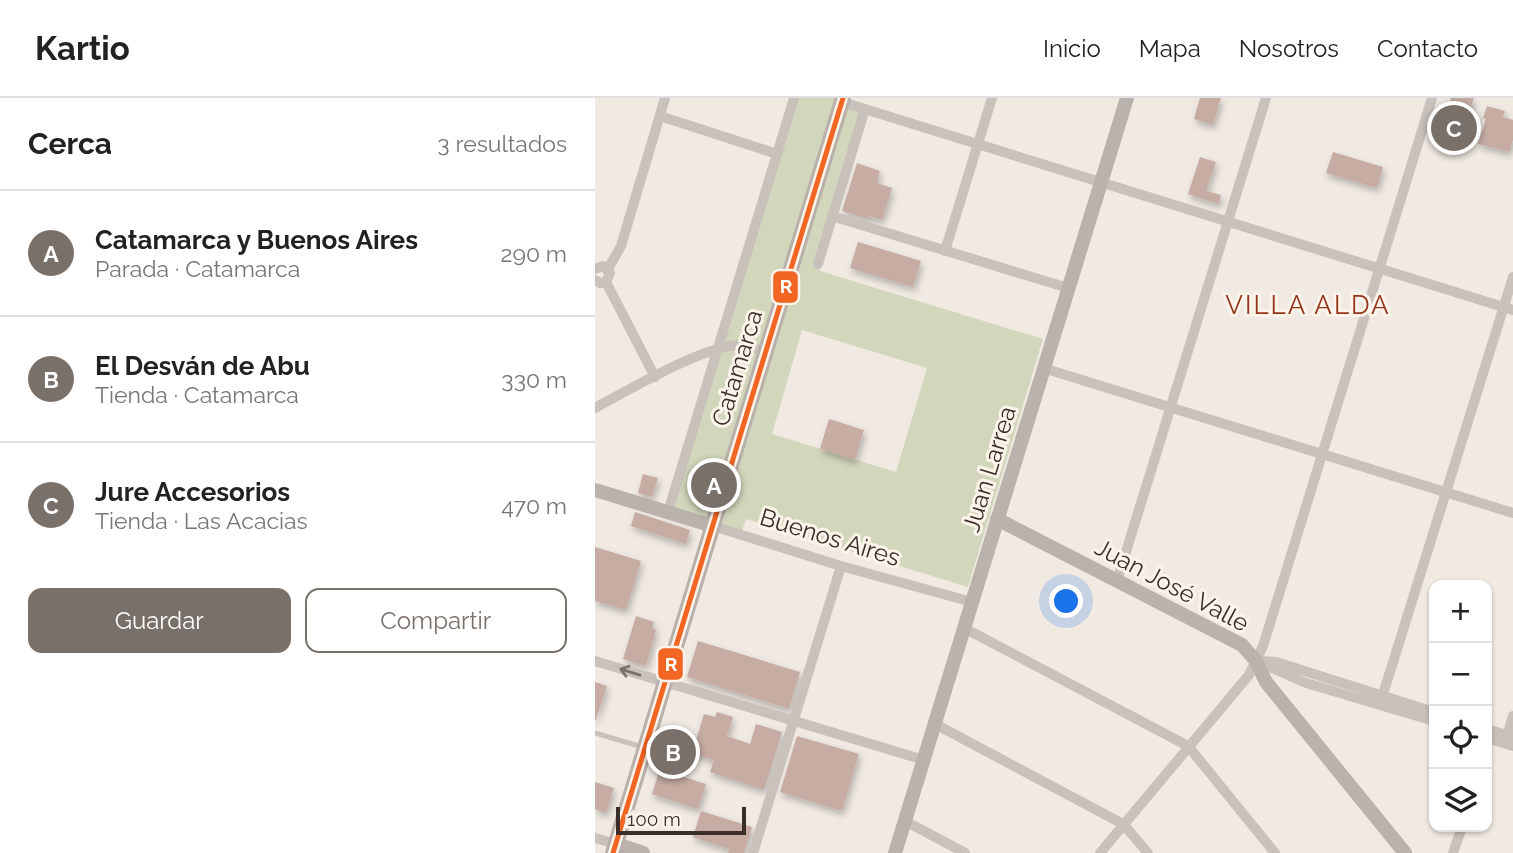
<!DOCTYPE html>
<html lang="es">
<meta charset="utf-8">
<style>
:root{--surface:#fff;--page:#f2f2f2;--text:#222;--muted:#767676;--line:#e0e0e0;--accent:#7a706a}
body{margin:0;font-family:Raleway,sans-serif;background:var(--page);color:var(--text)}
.controls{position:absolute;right:21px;bottom:21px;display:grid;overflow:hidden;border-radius:14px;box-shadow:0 2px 5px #0004}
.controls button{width:63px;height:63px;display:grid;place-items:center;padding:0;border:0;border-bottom:2px solid var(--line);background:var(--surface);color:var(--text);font:35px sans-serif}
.scale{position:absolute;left:21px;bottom:18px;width:130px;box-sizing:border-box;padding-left:7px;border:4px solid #3b2e29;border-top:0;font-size:19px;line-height:24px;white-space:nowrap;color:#3b2e29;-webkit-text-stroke:5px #fcf4eb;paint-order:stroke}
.you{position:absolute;left:472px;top:504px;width:24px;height:24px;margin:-18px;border:5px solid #fff;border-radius:50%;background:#1a73e8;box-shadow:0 0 0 10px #1a73e833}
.badge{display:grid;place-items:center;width:46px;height:46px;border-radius:50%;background:var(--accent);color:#fff;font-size:23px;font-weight:700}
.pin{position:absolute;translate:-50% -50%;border:4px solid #fff;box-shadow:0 2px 7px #0006}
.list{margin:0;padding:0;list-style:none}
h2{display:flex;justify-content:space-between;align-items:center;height:91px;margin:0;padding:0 28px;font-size:30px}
h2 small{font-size:23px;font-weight:400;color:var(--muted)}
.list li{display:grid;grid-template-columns:46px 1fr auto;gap:21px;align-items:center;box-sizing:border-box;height:126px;padding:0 28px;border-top:2px solid var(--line)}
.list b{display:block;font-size:26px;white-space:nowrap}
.list p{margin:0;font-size:23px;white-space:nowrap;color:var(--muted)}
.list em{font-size:23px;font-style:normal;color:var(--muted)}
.actions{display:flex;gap:14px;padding:21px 28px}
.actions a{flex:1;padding:16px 0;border:2px solid var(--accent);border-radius:14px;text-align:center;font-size:24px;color:var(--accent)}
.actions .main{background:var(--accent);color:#fff}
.icon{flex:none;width:38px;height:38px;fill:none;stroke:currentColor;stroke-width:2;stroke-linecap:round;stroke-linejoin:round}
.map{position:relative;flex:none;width:918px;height:755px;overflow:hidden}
header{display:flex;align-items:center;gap:42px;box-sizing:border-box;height:98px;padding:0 35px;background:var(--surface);border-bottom:2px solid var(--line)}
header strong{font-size:33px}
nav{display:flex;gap:38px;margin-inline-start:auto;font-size:24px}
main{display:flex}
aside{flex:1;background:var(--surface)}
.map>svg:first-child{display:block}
.green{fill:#d2d7bb;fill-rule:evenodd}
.building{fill:#c6aca3;filter:url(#shadow)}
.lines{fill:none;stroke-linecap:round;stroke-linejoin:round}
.lane{stroke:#c9c2bc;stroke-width:5}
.street{stroke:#c9c2bc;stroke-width:10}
.secondary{stroke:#bab2ac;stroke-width:14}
.primary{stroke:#b8b0ab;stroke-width:16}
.bus-1-casing{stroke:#fcf4eb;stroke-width:10}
.bus-1{stroke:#f26522;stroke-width:5}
.oneway{stroke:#7b716b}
.labels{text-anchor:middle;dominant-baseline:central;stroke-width:6;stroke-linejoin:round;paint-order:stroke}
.street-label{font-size:24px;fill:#3b2e29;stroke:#fcf4eb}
.neighbourhood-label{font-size:26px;letter-spacing:2px;fill:#943418;stroke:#fcf4eb}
.line-badge{stroke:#fcf4eb;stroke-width:2.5}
.badge-label{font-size:19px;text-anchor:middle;font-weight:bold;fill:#fff}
</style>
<header>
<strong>Kartio</strong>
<nav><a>Inicio</a><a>Mapa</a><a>Nosotros</a><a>Contacto</a></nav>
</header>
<main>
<aside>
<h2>Cerca<small>3 resultados</small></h2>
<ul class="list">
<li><span class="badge">A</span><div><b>Catamarca y Buenos Aires</b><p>Parada · Catamarca</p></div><em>290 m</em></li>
<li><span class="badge">B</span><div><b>El Desván de Abu</b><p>Tienda · Catamarca</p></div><em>330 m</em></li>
<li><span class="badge">C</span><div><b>Jure Accesorios</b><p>Tienda · Las Acacias</p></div><em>470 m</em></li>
</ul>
<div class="actions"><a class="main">Guardar</a><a>Compartir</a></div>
</aside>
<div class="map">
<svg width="918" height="755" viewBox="0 0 918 755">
<defs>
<filter id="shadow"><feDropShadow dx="2" dy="4" stdDeviation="3.5" flood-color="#0004"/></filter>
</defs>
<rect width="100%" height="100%" fill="#f0eae3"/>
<path class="green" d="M199 0H248L270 11 223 166 225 173 448 241 373 489 151 421 146 436 73 414ZM207 232 332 270 301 374 177 336Z"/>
<g class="building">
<path d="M605 0H626L618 27 599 21Z"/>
<path d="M856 0H879L866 41 846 34Z"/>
<path d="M892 8 910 13 908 19 918 22V42L914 54 883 46 891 21 888 20Z"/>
<path d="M738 54 788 69 782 90 731 75Z"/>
<path d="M605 59 621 64 611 93 626 97 624 106 593 96Z"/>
<path d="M262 65 285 73 282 85 297 90 287 122 274 118 273 121 247 113Z"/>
<path d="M263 144 326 163 318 189 255 170Z"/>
<path d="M234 321 269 332 260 362 225 351Z"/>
<path d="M48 376 63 380 57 399 43 395Z"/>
<path d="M40 414 95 432 91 446 36 428Z"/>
<path d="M0 449 46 463 31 512 0 503Z"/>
<path d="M41 518 59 524 57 530 61 532 51 568 28 561Z"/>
<path d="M103 543 205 574 194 611 92 579Z"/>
<path d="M0 584 12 588 1 622H0Z"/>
<path d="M122 614 138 619 132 638 155 646 161 626 187 634 169 692 115 674 119 662 89 653 82 677 111 686 103 711 57 696 76 635 101 642 109 616 120 619Z"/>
<path d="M202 638 264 656 247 713 185 694Z"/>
<path d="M0 684 19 690 11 715 0 711Z"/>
<path d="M106 713 157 729 149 755H133L134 751 98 739Z"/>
</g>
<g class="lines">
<path class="lane" d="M0 635 47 649"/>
<g class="street">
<path d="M247 4 918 212"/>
<path d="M65 18 182 56"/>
<path d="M237 118 473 190"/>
<path d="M350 153 397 0"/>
<path d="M223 166 270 11"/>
<path d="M0 171 8 168 15 175 11 184 5 185 0 182"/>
<path d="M13 171 26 148 70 0"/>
<path d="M11 184 60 279"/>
<path d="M448 270 918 415"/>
<path d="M0 310C34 292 108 248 144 247 152 247 163 252 170 254"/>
<path d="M73 414 199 0"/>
<path d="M118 428 246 468 377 504"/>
<path d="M522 483 671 0"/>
<path d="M369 530 593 648 680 755"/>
<path d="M0 563 329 662"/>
<path d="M661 563 711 585 839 623"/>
<path d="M667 563 681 564 839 614"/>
<path d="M785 606 918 179"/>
<path d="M340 626 528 726 553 755"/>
<path d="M892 631 918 639"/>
<path d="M892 640 918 648"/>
<path d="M910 645 918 618"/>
<path d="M310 723 370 755"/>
<path d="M0 740 21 746"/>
<path d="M158 755 246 468"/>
<path d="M505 755 654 577 668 548 837 0"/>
<path d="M858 755 867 729"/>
</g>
<g class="secondary">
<path d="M0 392 118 428"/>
<path d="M402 421 647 547 661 563 671 584 810 755"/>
<path d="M21 746 48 755"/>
<path d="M300 755 532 0"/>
</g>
<path class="primary" d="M18 755 248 0"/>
<defs>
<path id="bus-1" d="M18 755 248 0"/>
</defs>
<use href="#bus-1" class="bus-1-casing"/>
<use href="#bus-1" class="bus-1"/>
</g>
<defs><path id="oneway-shaft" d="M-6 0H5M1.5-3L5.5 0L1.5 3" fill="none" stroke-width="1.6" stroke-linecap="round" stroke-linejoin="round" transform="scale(1.75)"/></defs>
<use class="oneway" href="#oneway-shaft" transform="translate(35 574) rotate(-163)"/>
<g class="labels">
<g class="street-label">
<text transform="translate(142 270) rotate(-73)">Catamarca</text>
<text transform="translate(394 371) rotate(-73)">Juan Larrea</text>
<text transform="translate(235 439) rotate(17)">Buenos Aires</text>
<text transform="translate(577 487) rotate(28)">Juan José Valle</text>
</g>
<g class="neighbourhood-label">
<text x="713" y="207">VILLA ALDA</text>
</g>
</g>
<g class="line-badge">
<rect x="177" y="172" width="27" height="34" rx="7" fill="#f26522"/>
<rect x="62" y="549" width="27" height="34" rx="7" fill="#f26522"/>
</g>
<g class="badge-label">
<text x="191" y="195">R</text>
<text x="76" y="573">R</text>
</g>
</svg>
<div class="controls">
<button>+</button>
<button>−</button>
<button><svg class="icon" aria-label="locate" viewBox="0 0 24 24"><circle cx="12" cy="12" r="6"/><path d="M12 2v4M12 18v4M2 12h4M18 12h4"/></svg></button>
<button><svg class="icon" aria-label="layers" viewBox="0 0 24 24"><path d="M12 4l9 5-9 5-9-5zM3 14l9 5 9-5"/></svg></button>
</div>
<div class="scale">100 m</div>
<div class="you"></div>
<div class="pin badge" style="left:119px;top:387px">A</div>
<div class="pin badge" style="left:78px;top:654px">B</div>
<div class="pin badge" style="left:859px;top:30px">C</div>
</div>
</main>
